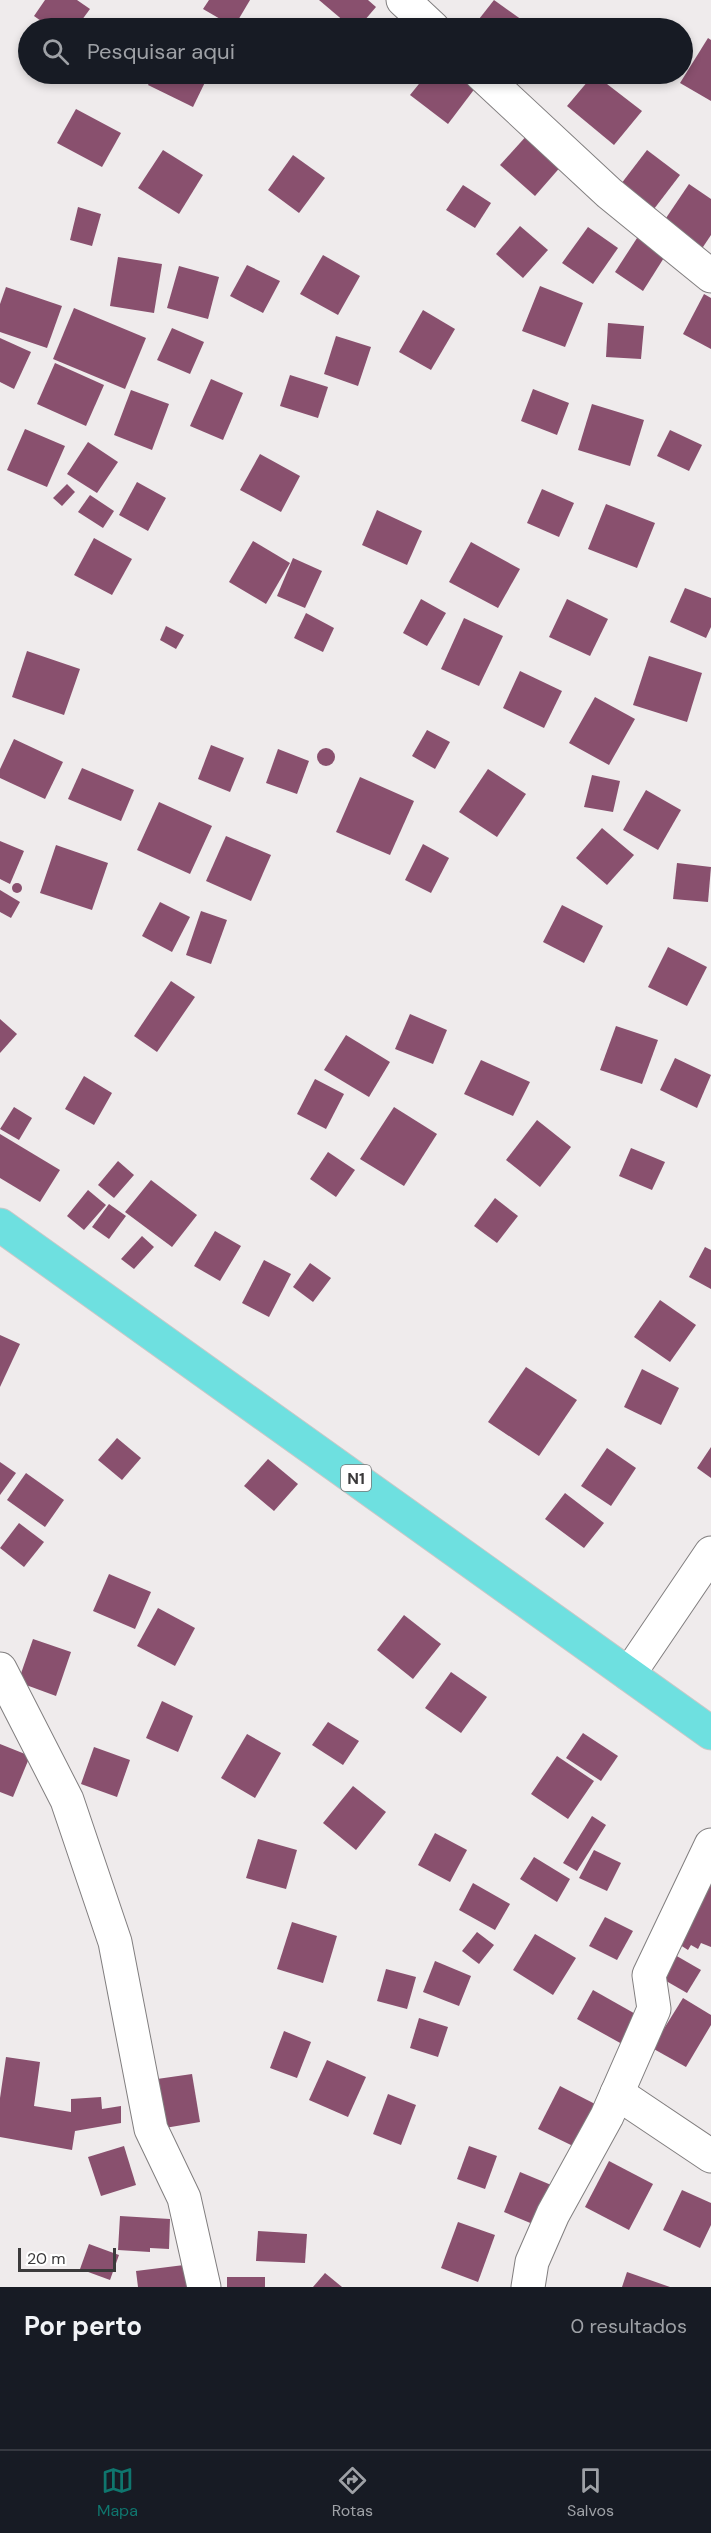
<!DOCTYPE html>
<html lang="pt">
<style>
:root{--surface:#171b24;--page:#20242c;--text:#f1f3f6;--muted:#9ea1a6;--line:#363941;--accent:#0f766e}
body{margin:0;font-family:"DM Sans",sans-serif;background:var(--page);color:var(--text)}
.scale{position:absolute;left:18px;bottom:15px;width:98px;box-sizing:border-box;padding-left:6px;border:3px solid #3b3a3b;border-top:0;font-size:16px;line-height:21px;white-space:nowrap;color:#3b3a3b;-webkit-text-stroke:4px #fff;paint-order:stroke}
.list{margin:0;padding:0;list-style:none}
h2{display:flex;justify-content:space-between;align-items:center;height:78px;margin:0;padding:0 24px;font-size:26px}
h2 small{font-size:20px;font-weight:400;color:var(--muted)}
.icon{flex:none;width:33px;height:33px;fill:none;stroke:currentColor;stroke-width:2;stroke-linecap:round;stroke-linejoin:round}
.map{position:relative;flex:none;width:711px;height:2287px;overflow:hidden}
.search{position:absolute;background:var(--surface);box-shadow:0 3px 9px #0003;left:18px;right:18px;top:18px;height:66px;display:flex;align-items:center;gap:15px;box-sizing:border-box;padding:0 21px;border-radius:33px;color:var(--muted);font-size:22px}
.sheet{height:162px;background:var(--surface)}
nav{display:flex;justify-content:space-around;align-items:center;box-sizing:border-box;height:84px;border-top:2px solid var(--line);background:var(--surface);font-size:16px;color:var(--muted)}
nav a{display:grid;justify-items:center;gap:3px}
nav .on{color:var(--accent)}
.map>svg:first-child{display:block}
.building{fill:#89506e}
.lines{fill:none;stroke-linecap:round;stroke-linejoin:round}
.minor-casing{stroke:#817e7f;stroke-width:35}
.trunk-casing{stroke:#c8c8c8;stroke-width:35}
.minor{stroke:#fff;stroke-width:33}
.trunk{stroke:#6ee0e0;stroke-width:33}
.labels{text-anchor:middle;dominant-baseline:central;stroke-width:6;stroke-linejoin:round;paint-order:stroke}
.shield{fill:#fff;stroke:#767576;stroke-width:1.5}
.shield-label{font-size:16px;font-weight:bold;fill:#3b3a3b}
</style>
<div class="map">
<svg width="711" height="2287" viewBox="0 0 711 2287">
<rect width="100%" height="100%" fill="#efebec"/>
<g class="building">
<path d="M45 0H77L90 9 76 28H51L34 16Z"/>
<path d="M209 0H250L234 27 203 9Z"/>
<path d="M319 0H368L376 7 358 28H352Z"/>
<path d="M494 0 522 20 516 28H472Z"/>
<path d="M708 38 711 40V101L680 83Z"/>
<path d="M154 74H209L193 107 148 85Z"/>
<path d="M427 74H466L479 83 448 124 410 95Z"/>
<path d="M594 74 642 111 614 145 567 106Z"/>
<path d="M76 109 121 133 102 167 57 143Z"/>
<path d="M529 133 563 164 535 196 500 165Z"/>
<path d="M163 150 203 175 179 214 138 188Z"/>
<path d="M647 150 680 175 654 209 621 184Z"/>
<path d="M293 155 325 178 299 213 268 190Z"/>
<path d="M689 184 711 199V235L701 250 662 224Z"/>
<path d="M463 185 491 203 475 228 446 210Z"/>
<path d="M78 207 101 214 92 246 70 240Z"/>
<path d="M520 226 548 250 523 278 496 254Z"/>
<path d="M588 227 618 248 593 284 562 263Z"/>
<path d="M639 235 667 253 643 291 615 272Z"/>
<path d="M323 255 360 276 338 315 300 294Z"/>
<path d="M118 257 162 264 154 313 110 306Z"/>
<path d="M247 265 280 281 263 313 230 296Z"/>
<path d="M179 266 219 277 208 319 167 308Z"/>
<path d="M540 286 583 303 565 347 522 331Z"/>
<path d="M6 287 62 306 47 348 0 332V304Z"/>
<path d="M704 294 711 298V349L683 334Z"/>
<path d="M74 308 146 338 125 389 53 359Z"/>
<path d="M423 310 455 329 431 370 399 352Z"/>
<path d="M608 323 644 326 641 359 606 357Z"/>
<path d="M172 328 204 342 190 374 157 360Z"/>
<path d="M336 336 371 347 358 386 324 374Z"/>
<path d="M0 338 31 352 14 389 0 382Z"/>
<path d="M55 363 104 385 86 426 37 404Z"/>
<path d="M290 375 328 387 318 418 280 406Z"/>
<path d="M211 379 243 393 223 440 190 426Z"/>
<path d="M533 389 569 403 557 435 521 421Z"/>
<path d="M131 390 169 404 152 450 114 435Z"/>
<path d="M592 404 644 420 630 466 578 450Z"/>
<path d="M25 429 65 446 47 487 7 470Z"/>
<path d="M670 430 702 445 689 471 657 456Z"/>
<path d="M88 442 118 462 97 493 67 474Z"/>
<path d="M260 454 300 476 281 512 240 490Z"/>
<path d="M137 482 166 498 148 531 119 515Z"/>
<path d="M67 484 75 492 62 506 53 498Z"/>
<path d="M542 489 574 503 559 537 527 523Z"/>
<path d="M90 495 114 511 103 528 78 512Z"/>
<path d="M606 504 655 523 637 568 588 549Z"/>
<path d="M377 510 422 531 407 565 362 545Z"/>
<path d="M94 538 132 559 112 595 74 575Z"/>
<path d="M253 541 290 563 266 604 229 582Z"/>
<path d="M471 542 520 569 498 608 449 582Z"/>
<path d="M293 558 322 571 305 608 277 596Z"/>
<path d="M685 588 711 598V627L706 638 670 622Z"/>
<path d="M421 599 446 613 427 646 403 633Z"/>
<path d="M567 599 608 619 590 656 549 637Z"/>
<path d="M306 613 334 628 323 652 294 638Z"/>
<path d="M464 618 503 636 479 686 441 669Z"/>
<path d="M166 626 184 635 176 649 160 640Z"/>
<path d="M27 651 80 669 64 715 12 697Z"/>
<path d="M649 656 702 673 687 722 633 705Z"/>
<path d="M520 671 562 691 544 728 503 708Z"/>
<path d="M595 697 635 719 609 765 569 743Z"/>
<path d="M427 730 450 742 435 769 412 756Z"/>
<path d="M14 739 63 762 45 799 0 778V769Z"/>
<path d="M211 745 244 758 230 792 198 779Z"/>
<circle cx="326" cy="757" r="9"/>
<path d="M278 749 309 761 297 794 266 783Z"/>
<path d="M82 768 134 790 121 821 68 799Z"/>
<path d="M488 769 526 794 497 837 459 812Z"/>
<path d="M592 775 620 781 613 812 584 807Z"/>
<path d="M360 777 414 801 390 855 336 832Z"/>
<path d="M646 790 681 810 658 850 623 830Z"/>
<path d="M159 802 212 826 190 874 137 850Z"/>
<path d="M602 828 634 855 607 885 576 858Z"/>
<path d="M226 836 271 855 251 901 206 881Z"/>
<path d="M0 841 24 851 10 884 0 879Z"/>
<path d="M423 844 449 858 431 893 405 880Z"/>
<path d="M56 845 108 863 92 910 40 893Z"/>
<path d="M677 863 711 867 708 902 673 899Z"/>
<circle cx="17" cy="888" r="5"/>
<path d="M0 890 20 902 11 918 0 912Z"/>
<path d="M160 902 190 917 172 952 142 936Z"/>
<path d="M562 905 603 926 584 963 543 942Z"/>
<path d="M201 911 227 920 211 964 186 955Z"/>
<path d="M668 947 707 967 687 1006 648 987Z"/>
<path d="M171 981 195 997 157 1052 134 1036Z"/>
<path d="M410 1014 447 1030 433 1064 395 1049Z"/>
<path d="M0 1019 17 1034 0 1053Z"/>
<path d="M616 1026 658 1040 642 1084 600 1070Z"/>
<path d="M346 1035 390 1062 369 1097 324 1070Z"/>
<path d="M675 1058 711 1075 697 1108 660 1090Z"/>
<path d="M481 1060 530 1082 513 1116 464 1094Z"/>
<path d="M84 1076 112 1093 94 1125 65 1109Z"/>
<path d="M315 1079 344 1094 326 1129 297 1114Z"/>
<path d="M14 1107 32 1118 19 1140 0 1129Z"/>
<path d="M394 1107 437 1134 404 1186 360 1159Z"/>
<path d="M537 1120 571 1147 540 1187 506 1160Z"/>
<path d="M0 1134 60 1170 40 1202 0 1178Z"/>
<path d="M631 1148 665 1162 652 1190 619 1176Z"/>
<path d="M328 1152 355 1170 336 1197 310 1179Z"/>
<path d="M118 1161 134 1175 114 1198 98 1185Z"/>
<path d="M151 1180 197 1215 172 1247 125 1212Z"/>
<path d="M88 1190 106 1205 84 1230 67 1216Z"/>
<path d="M495 1198 518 1216 497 1243 474 1226Z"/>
<path d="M109 1204 126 1216 109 1239 92 1227Z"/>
<path d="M215 1231 241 1246 220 1281 194 1266Z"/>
<path d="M142 1236 154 1247 134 1269 121 1259Z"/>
<path d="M705 1247 711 1250V1289L689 1277Z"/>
<path d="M264 1260 291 1274 269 1317 242 1303Z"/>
<path d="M310 1263 331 1278 313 1302 293 1287Z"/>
<path d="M660 1300 696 1325 670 1362 634 1337Z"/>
<path d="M0 1335 20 1344 0 1387Z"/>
<path d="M526 1367 577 1400 539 1456 488 1422Z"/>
<path d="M642 1369 679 1388 661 1425 624 1407Z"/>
<path d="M117 1438 141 1458 122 1480 98 1460Z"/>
<path d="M711 1447V1478L697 1468Z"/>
<path d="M607 1448 636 1468 611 1506 581 1486Z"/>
<path d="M268 1459 298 1484 274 1511 244 1486Z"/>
<path d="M0 1462 16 1473 0 1495Z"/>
<path d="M26 1473 64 1500 45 1527 7 1500Z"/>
<path d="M565 1493 604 1523 584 1548 545 1519Z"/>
<path d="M19 1523 44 1542 24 1567 0 1548Z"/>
<path d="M109 1574 151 1592 135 1629 93 1611Z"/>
<path d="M158 1608 195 1628 175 1666 137 1646Z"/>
<path d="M404 1615 441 1644 413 1679 377 1650Z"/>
<path d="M33 1639 71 1652 56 1696 18 1682Z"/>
<path d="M451 1672 487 1697 461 1733 425 1708Z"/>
<path d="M162 1701 193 1716 178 1752 146 1738Z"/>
<path d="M328 1722 359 1741 343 1765 312 1745Z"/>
<path d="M583 1733 618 1756 601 1781 566 1758Z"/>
<path d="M247 1734 281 1753 255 1798 221 1778Z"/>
<path d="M0 1744 30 1756 13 1797 0 1792Z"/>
<path d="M94 1747 130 1760 117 1797 81 1784Z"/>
<path d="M557 1756 594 1781 568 1819 531 1794Z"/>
<path d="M353 1786 386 1812 356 1850 323 1823Z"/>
<path d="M592 1816 606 1825 577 1871 563 1863Z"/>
<path d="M435 1833 467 1850 450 1882 418 1865Z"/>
<path d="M258 1839 297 1850 286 1889 246 1878Z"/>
<path d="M594 1850 621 1863 607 1891 579 1878Z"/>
<path d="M534 1857 570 1879 557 1902 520 1879Z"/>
<path d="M473 1883 510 1904 495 1930 459 1910Z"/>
<path d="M708 1884 711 1886V1947L701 1943 698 1949 691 1945 688 1950 677 1943Z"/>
<path d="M605 1917 633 1931 617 1960 589 1946Z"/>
<path d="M292 1922 337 1936 323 1983 277 1969Z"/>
<path d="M477 1932 494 1945 479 1964 462 1951Z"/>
<path d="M535 1934 576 1958 553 1995 513 1970Z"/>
<path d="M675 1955 701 1970 687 1993 661 1978Z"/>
<path d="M435 1961 471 1976 459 2006 423 1992Z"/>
<path d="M386 1969 416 1977 407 2009 377 2001Z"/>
<path d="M593 1990 639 2016 622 2044 577 2019Z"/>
<path d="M683 1998 711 2015V2025L686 2067 652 2048Z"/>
<path d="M419 2018 448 2027 438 2057 410 2048Z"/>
<path d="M284 2031 311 2042 297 2078 270 2068Z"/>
<path d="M6 2057 40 2062 34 2106 71 2112V2099L101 2097 102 2109 121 2106V2123L75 2131 72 2150 0 2137V2098Z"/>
<path d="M327 2060 366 2077 348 2117 309 2100Z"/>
<path d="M192 2074 200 2122 165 2128 157 2079Z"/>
<path d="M560 2086 595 2104 573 2146 538 2129Z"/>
<path d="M388 2094 416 2105 401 2145 373 2134Z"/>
<path d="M124 2146 136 2185 101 2196 88 2157Z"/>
<path d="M469 2146 497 2156 485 2189 457 2179Z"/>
<path d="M609 2161 653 2184 629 2230 585 2207Z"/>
<path d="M520 2172 556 2187 540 2227 504 2212Z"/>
<path d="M682 2190 711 2203V2225L700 2248 663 2230Z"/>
<path d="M120 2216 170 2219 169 2249 150 2248V2252L118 2250Z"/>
<path d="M458 2222 495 2235 478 2282 441 2268Z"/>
<path d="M258 2231 307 2234 305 2263 256 2261Z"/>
<path d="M89 2244 119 2255 110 2280 80 2269Z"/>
<path d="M184 2265 188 2287H138L136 2271Z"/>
<path d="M627 2272 670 2287H622Z"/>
<path d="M325 2273 342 2287H313Z"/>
<rect x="227" y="2277" width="38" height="10"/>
</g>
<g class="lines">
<defs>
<g id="minor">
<path d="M403 0 433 28"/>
<path d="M481 74 609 193 711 276"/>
<path d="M0 1669 67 1800 115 1942 151 2129 184 2198 204 2287"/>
<path d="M629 1674 711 1553"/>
<path d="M617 2093 711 2156"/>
<path d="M528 2287 532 2262 553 2214 607 2116 654 2009 649 1975 711 1845"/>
</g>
<path id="trunk" d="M0 1225 711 1733"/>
</defs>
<use href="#minor" class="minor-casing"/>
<use href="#trunk" class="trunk-casing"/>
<use href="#minor" class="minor"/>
<use href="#trunk" class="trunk"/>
</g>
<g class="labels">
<rect class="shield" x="341" y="1465" width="30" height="26" rx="4.5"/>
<g class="shield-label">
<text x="356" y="1478">N1</text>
</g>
</g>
</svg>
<div class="scale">20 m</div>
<div class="search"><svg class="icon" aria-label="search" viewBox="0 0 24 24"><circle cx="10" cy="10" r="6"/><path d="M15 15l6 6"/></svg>Pesquisar aqui</div>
</div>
<section class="sheet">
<h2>Por perto<small>0 resultados</small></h2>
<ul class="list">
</ul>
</section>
<nav>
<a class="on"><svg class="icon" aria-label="map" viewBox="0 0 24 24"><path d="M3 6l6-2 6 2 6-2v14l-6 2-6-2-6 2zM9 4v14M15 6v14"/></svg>Mapa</a>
<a><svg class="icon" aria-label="directions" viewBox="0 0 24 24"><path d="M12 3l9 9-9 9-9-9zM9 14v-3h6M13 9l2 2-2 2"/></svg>Rotas</a>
<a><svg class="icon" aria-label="saved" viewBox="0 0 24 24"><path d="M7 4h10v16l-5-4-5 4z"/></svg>Salvos</a>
</nav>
